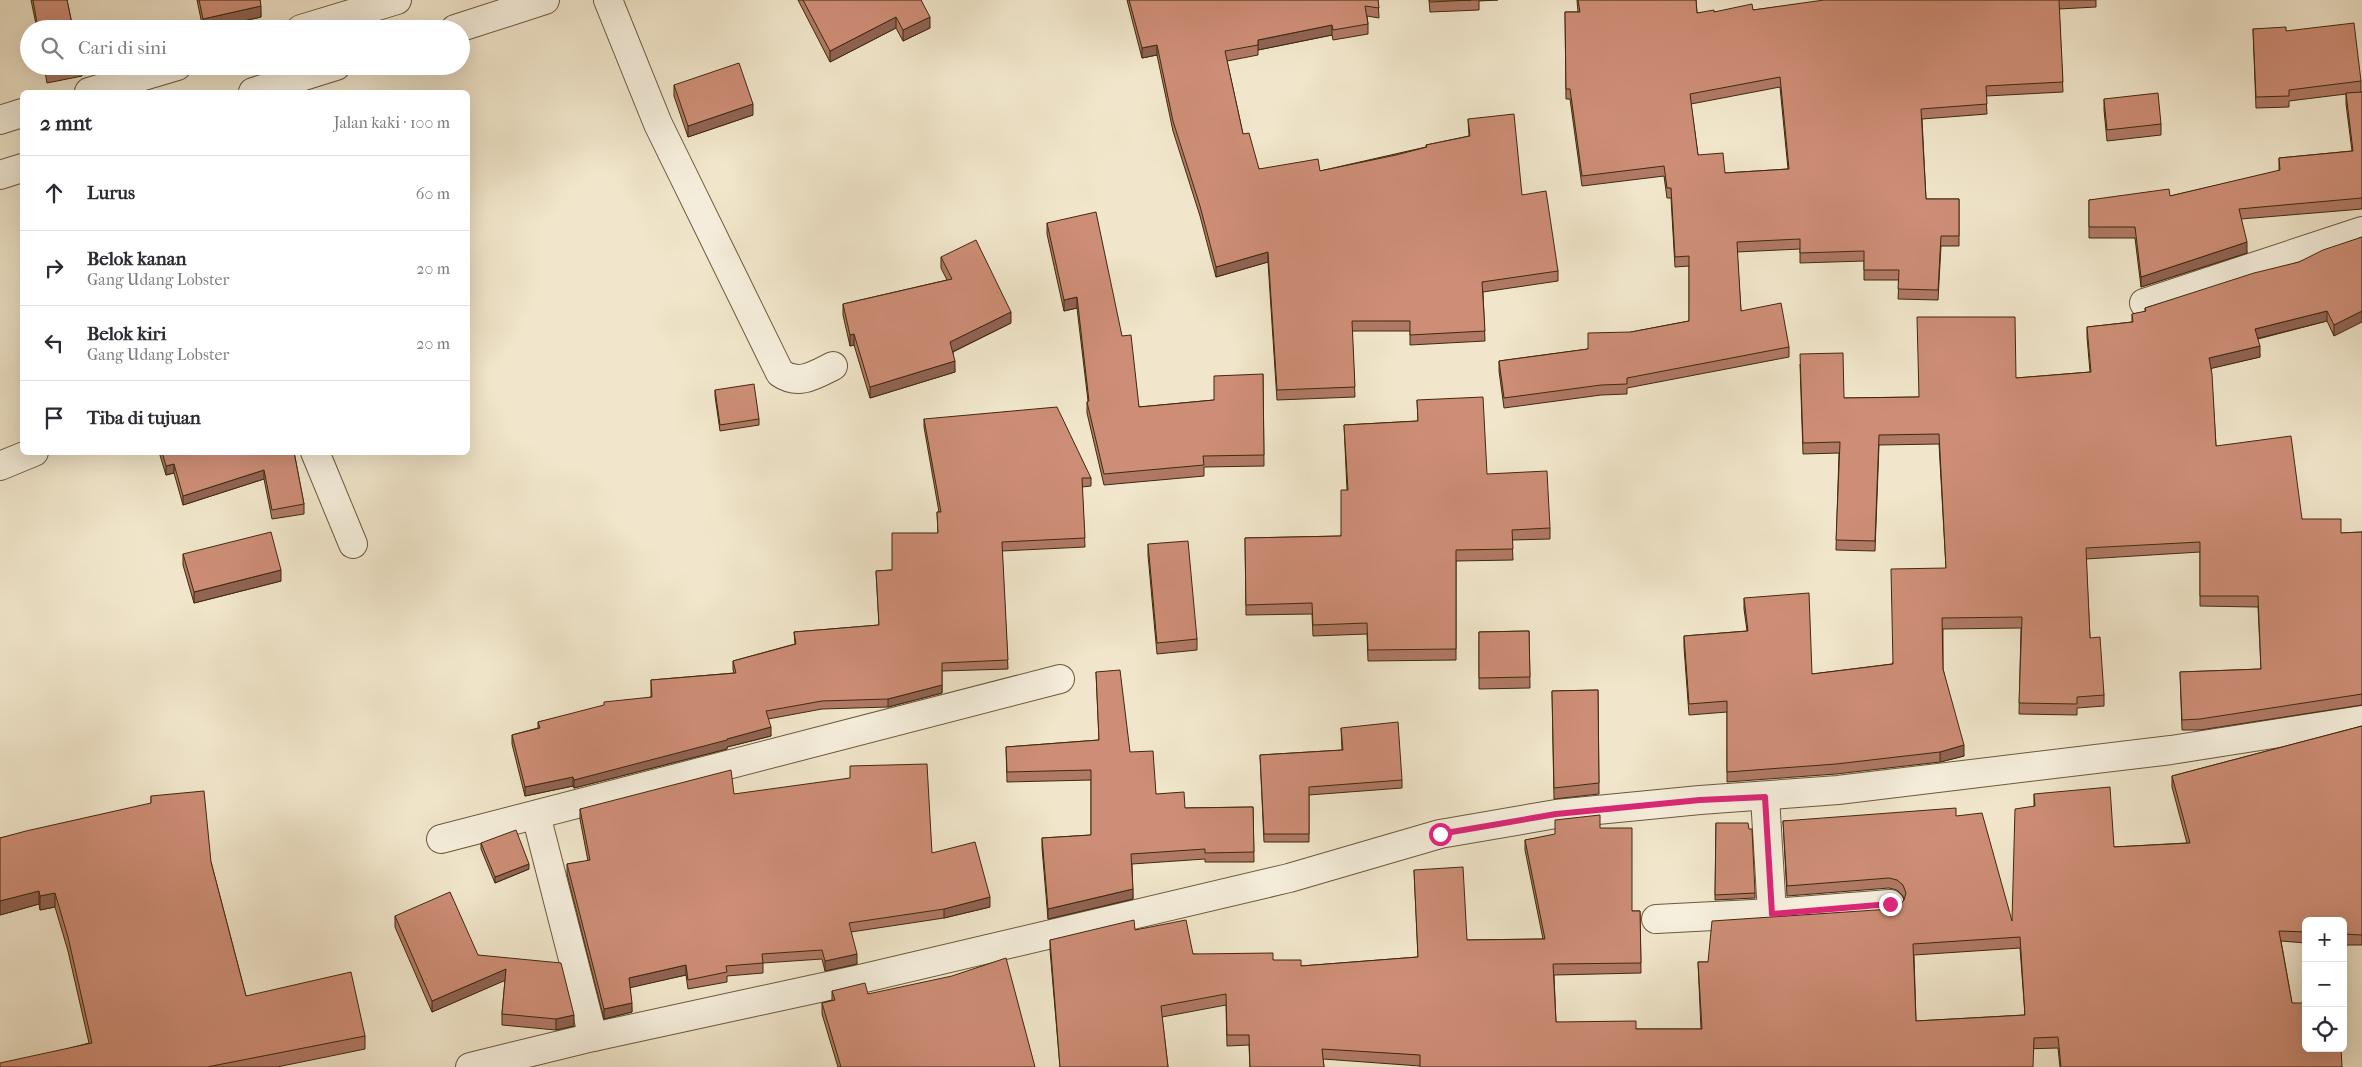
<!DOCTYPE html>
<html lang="id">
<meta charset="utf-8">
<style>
:root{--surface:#fff;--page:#f7f7f7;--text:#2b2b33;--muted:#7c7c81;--line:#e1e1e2}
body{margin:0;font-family:"IM FELL French Canon",serif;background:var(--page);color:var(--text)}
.controls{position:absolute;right:15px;bottom:15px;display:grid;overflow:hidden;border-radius:8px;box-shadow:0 5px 20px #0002}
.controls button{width:45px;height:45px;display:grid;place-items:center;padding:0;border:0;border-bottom:1px solid var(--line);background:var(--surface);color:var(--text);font:25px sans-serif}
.stop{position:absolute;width:15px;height:15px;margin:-11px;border:4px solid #db2777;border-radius:50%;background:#fff}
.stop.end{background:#db2777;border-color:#fff;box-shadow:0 1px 5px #0008}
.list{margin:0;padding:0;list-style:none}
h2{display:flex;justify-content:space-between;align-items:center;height:65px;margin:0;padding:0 20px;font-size:21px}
h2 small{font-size:16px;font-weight:400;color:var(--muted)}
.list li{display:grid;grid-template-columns:32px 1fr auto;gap:15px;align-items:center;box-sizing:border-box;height:75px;padding:0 20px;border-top:1px solid var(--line)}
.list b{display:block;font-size:19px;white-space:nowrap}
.list p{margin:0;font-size:16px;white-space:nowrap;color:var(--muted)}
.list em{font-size:16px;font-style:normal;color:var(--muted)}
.icon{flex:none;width:28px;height:28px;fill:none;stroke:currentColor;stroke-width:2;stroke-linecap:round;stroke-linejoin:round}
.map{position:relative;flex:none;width:2362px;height:1067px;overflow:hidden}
.search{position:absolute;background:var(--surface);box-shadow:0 5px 20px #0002;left:20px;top:20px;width:450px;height:55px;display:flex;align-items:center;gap:12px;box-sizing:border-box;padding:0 18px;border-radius:28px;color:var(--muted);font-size:19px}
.panel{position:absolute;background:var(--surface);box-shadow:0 5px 20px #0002;left:20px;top:90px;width:450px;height:365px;border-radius:8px}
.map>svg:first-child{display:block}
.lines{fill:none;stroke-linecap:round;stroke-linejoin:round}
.street-casing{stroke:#6c593c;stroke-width:30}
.street{stroke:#f6efdd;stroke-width:28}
.wall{fill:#b07965;stroke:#3f2a0c;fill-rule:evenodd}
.shaded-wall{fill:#906353;stroke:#3f2a0c}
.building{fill:#cd8d76;stroke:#3f2a0c;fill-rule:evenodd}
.route{stroke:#db2777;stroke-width:6}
</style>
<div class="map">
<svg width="2362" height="1067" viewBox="0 0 2362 1067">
<rect width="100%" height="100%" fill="#f1e6cb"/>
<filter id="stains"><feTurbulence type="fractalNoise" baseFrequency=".004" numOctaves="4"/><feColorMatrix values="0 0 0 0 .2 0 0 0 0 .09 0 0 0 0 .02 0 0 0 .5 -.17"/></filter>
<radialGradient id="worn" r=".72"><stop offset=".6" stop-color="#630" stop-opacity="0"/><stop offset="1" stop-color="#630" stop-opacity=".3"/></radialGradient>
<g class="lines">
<defs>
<g id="street">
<path d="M608 0 658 124 780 373C799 386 815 375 833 366"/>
<path d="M301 29 397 0"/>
<path d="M455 29 545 0"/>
<path d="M89 92 177 66"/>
<path d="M253 92 336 66"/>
<path d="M0 120 22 113"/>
<path d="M0 175 22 168"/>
<path d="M2144 303 2362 231"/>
<path d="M315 452 353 544"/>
<path d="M0 466 34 452"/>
<path d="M1765 797 1772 913"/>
<path d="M536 815 593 1037"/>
<path d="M441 839 1060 679"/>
<path d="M1656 919 1772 913 1890 904"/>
<path d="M470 1067 593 1037 856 980 1289 878 1440 834 1556 814 1700 800 1838 790 2171 750 2362 720"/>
</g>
</defs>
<use href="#street" class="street-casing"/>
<use href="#street" class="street"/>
</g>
<g class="wall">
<path d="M31 0H67L73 29H37Z"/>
<path d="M197 0H260L261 17 208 29H203Z"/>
<path d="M798 0H921L930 28 903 41 896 28 830 62Z"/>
<path d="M1127 0H1378L1379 18 1367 16 1368 24V34L1333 40 1332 35 1258 50V55L1227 61 1243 134 1259 169 1320 171 1426 147V145L1469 136 1468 119 1522 195 1558 271V281L1483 292 1485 341 1410 345V331H1352L1355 397 1277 400 1268 262 1216 277 1200 216 1173 131 1157 55 1142 58Z"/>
<path d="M1429 0H1498L1479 1V10L1430 12Z"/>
<path d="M1577 0H1696L1697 13 1753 10 1823 1V0H2096V7L2059 9 2063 92 1986 96 1987 114 1922 119 1926 199H1959V246H1941L1938 300 1898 299 1899 280H1864V261L1800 263V249L1737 252 1741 311 1789 347V357L1627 388V394L1601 395 1504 408 1499 371V361L1588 349 1631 332 1689 321V266L1675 267 1671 198H1667L1664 176 1582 186 1570 99H1566L1565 12H1578ZM1780 87 1788 169 1725 173 1698 155 1691 104Z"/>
<path d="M2253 29 2286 31 2361 81V92H2362V209L2241 219 2247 253 2141 287 2135 238H2089V200L2170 196 2279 171V158L2352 151 2346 104V94L2289 101V107L2256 108Z"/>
<path d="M44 66H82V76L47 83Z"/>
<path d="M674 85 753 115 688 137 674 96Z"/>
<path d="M2104 99 2161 124V135L2107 141 2104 110Z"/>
<path d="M1047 223 1122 336 1139 407 1214 400 1263 374 1264 466 1204 467V476L1104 485 1087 413V402L1088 401 1077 308 1064 311 1047 234Z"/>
<path d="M2362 237 2334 336 2327 321 2258 339 2260 357 2211 368 2216 446 2302 519 2341 533 2362 532V705L2200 730H2182L2180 672 2261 669 2258 607 2200 606V552L2086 559 2090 638 2104 695V706L2077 708V715L2019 714 2021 628 1943 629V669L1964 756 1940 762 1836 774 1727 782V712L1689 715 1684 647V636L1747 631 1744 609V598L1812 674 1892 664 1946 568 1939 444 1879 445 1875 551 1836 550 1839 453 1803 454 1800 364 1844 398 1918 397 2016 378 2090 372 2087 337V327L2132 322V314L2145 312V308L2299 262Z"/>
<path d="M941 257 1011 323 953 352 955 372 870 398 854 345 850 346 843 315V304L947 280 941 268Z"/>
<path d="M715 390 759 419V425L720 431 715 396Z"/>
<path d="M1417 400 1487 474 1550 528V539L1512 540 1513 560 1456 561V660L1368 661 1367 634 1313 636 1312 614 1246 615 1245 538 1341 536 1347 490 1344 425 1418 421Z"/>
<path d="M924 419 1091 478V486L1082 487 1085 547 1002 551 1008 669 942 671V693L888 707 822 709 768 719 771 736 727 747V749L574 788 573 786 525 796 512 744V735L538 728V722L651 697V680L734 673 733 670V661L795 644 794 632 879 625 876 571 892 570 938 533 937 512H939L924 427Z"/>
<path d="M159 452H294L304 504V514L272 519 264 479 183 505 174 473 166 475Z"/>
<path d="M1148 544 1197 639V650L1157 654 1148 555Z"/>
<path d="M183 554 281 581 194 603 183 565Z"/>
<path d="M1529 631 1530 688 1479 689V632Z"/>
<path d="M1096 672 1130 752 1156 794 1185 808 1253 807 1254 862H1205V859L1132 864 1133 899 1048 919 1042 848V838L1091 835V780L1007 782 1006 747 1099 740Z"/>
<path d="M1598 690 1599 794 1554 799 1552 691Z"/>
<path d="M2362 726V945H2343V921H2306V943L2281 941 2292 1003 2342 1067H2060L2058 1048 1420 1066 1323 1059 1324 1067H1250L1249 1045 1227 1046 1226 1005 1162 1017 1168 1067H1060L1050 950V940L1135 930 1193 954 1273 960 1301 966 1418 957 1414 870 1467 940 1543 939 1525 850V840L1600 828 1632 911H1640L1641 973 1554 975 1556 1022 1636 1029H1701L1698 962H1708L1891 909 1899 906 1904 900 1903 896 1897 890 1889 888 1787 896 1783 821 1956 816 2012 921 2034 806V794L2114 847 2187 843 2172 787V776ZM2020 948 2025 1015 1916 1021 1914 955Z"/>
<path d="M1341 728 1402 780V788L1309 795V842H1264L1260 755 1342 750Z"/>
<path d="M734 794 932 853 990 907 944 918 851 932 857 964 825 971 822 959 763 963V973L727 976V982L688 989 686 975 630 987 632 1012 604 1019 567 874V864L588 861 580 819V809Z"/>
<path d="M151 796 211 862 246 996 365 1036V1049L277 1067H0L89 1043 68 951 55 907 40 910 39 904 0 915V838L151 804Z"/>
<path d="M1716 823 1755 893V898L1715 900Z"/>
<path d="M481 843 529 869 495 883 481 849Z"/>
<path d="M395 916 478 955 574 1026 556 1030 502 1025V1014L505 980 432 1012 395 927Z"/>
<path d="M832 991 868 994 1035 1067H838L822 1014V1003L832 1000Z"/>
</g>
<g class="shaded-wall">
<path d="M261 6V17L208 29H203V19Z"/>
<path d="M896 17V28L830 62V51Z"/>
<path d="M930 17V28L903 41V30Z"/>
<path d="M1332 25V35L1258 50V40Z"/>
<path d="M1157 45V55L1142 58V48Z"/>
<path d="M753 104V115L688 137V126Z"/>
<path d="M2247 242V253L2141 287V277Z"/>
<path d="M1268 252V262L1216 277V267Z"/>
<path d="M1077 297V308L1064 311V300Z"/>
<path d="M2327 311V321L2255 339V329Z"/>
<path d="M2362 311V322L2334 336V325Z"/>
<path d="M1011 312V323L950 353V342Z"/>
<path d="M854 334V345L850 346V335Z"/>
<path d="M2260 346V357L2209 369V358Z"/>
<path d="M955 361V372L870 398V387Z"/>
<path d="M174 464V473L166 475V466Z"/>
<path d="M264 470V479L183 505V496Z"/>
<path d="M281 570V581L194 603V592Z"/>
<path d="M942 685V693L888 707V699Z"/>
<path d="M771 727V736L727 747V749L574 788V780Z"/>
<path d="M1964 745V756L1940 762V752Z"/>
<path d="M573 777V786L525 796V787Z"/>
<path d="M529 864V869L495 883V877Z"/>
<path d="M1133 889V899L1048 919V909Z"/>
<path d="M39 891V904L0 915V901Z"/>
<path d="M55 893V907L40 910V896Z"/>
<path d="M990 897V907L944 918V909Z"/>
<path d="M857 954V964L825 971V961Z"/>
<path d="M686 965V975L629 988V978Z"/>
<path d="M506 969V980L432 1012V1001Z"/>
<path d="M632 1003V1012L604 1019V1009Z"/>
<path d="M574 1015V1026L556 1030V1019Z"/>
</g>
<g class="building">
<path d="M33 0H67L73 29H38Z"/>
<path d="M199 0H260L261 6 203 19Z"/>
<path d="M803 0H921L930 17 903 30 896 17 830 51Z"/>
<path d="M1129 0H1378L1379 8 1365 6 1368 24 1333 30 1332 25 1258 40V45L1225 51 1243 134 1249 133 1259 169 1318 159 1320 171 1396 155 1427 147 1426 145 1470 136 1468 119 1514 114 1522 195 1546 191 1558 271 1482 282 1485 331 1410 335V321H1352L1355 387 1277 390 1268 252 1216 267 1200 206 1173 121 1157 45 1142 48Z"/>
<path d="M1429 0H1471L1430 2Z"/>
<path d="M1578 0H1696L1697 13 1714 10V12L1752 4 1753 10 1824 0H2059L2063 82 1986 86 1987 104 1921 109 1926 199H1959V236H1941L1938 290 1898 289 1899 270H1864V251L1800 253V239L1737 242 1741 311 1781 303 1789 347 1627 378V384L1601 385 1504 398 1499 361 1588 349V333L1631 332 1689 321V256L1675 257 1671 188H1667L1664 166 1582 176 1570 89H1566L1565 12H1580ZM1780 77 1789 169 1725 173 1723 153 1698 155 1690 94Z"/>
<path d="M2354 23 2361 81 2289 90V96L2256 97 2253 29 2286 27V31Z"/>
<path d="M739 63 753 104 688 126 674 85Z"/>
<path d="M46 66H82L47 73Z"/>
<path d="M2362 92V198L2239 209 2247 242 2141 277 2135 227H2089V200L2169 189 2170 196 2280 170 2279 158 2353 151 2346 93Z"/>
<path d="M2158 93 2161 124 2107 130 2104 99Z"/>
<path d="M1096 212 1122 336 1131 335 1139 407 1214 400V376L1263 374 1264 455 1203 456 1204 465 1104 474 1087 402 1089 401 1077 297 1064 300 1047 223Z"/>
<path d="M2362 237V311L2334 325 2327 311 2255 329 2260 346 2209 358 2212 374 2216 446 2291 436 2302 519H2341V533L2362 532V694L2200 719 2182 720 2180 672 2261 669 2258 596H2200V542L2086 548 2090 638 2100 637 2104 695 2077 697V704L2019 703 2022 617 1942 618 1943 669 1964 745 1940 752 1836 764 1727 772V701L1689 704 1684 636 1748 631 1744 598 1809 593 1812 674 1893 664 1891 569 1946 568 1939 434 1879 435 1875 541 1836 540 1840 442 1803 443 1800 354 1843 353 1844 398 1919 397 1917 317H2015L2016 378 2091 372 2087 327 2133 322 2132 314 2146 311 2145 308 2254 273 2299 262 2323 250Z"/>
<path d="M976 240 1011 312 950 342 955 361 870 387 854 334 850 335 843 304 952 279 941 257Z"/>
<path d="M754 384 759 419 720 425 715 390Z"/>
<path d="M1483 397 1487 474 1547 471 1550 528 1512 530 1513 549 1456 550V649L1368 650 1367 623 1313 625 1312 603 1246 605 1245 538 1341 536V490H1348L1344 425 1418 421 1417 400Z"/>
<path d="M1057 407 1091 478H1082L1085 538 1002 542 1008 660 942 663V685L888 699 822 701 766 711 771 727 727 739V740L574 780 573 777 525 787 512 735 540 728 538 722 604 705V702L652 697 651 680 736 673 733 661 796 644 794 632 879 625 876 571 892 570V533H938L937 512H941L924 419Z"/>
<path d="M162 452H294L304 504 272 510 264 470 183 496 174 464 166 466Z"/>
<path d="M271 532 281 570 194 592 183 554Z"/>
<path d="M1188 541 1197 639 1157 643 1148 544Z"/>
<path d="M1529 631 1530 677 1479 678V632Z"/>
<path d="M1120 670 1130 752 1153 751 1156 794 1184 792 1185 808 1253 807 1254 852 1205 853V849L1131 854 1133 889 1048 909 1042 838 1091 835V770L1007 772 1006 747 1099 740 1096 672Z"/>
<path d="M1598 690 1599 783 1554 788 1552 691Z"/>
<path d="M1398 722 1402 780 1309 787V834H1264L1260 755 1343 750 1341 728Z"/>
<path d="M2362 726V935L2343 934V921H2306V932L2279 931 2292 1003H2306V1048H2341L2342 1067H2061L2058 1037 2034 1038 2033 1067H1420V1055L1322 1049 1324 1067H1250L1249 1035H1227L1226 994 1161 1006 1168 1067H1060L1050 940 1134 920 1135 930 1186 920 1193 954 1273 953V960H1301V966L1418 957 1414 870 1463 867 1467 940 1545 939 1525 840 1555 834V820L1600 815V828H1632V911H1640L1641 963 1553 964 1556 1022 1636 1021V1029H1702L1698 962H1708L1712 921 1891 909 1899 906 1904 900 1906 893 1903 885 1897 880 1889 878 1787 886 1783 821 1956 808V816L1982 813 2012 921 2015 809 2035 806 2034 794 2110 787 2114 847 2190 843 2172 776ZM2020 937 2025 1015 1916 1021 1913 944Z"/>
<path d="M927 764 932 853 975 842 990 897 944 909 849 923 857 954 825 961 822 950 762 954 763 963 726 966 727 972 688 980 686 965 629 978 632 1003 604 1009 567 864 590 860 580 809 731 770 734 794 850 778V766Z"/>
<path d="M204 791 211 862 246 996 351 972 365 1036 207 1067H0V1063L92 1043 68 937 55 893 40 896 39 891 0 901V838L26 831 151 803V796Z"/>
<path d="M1716 823H1748L1749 829H1752L1755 893 1715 895Z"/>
<path d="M516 830 529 864 495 877 481 843Z"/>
<path d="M450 892 478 955 561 963 574 1015 556 1019 502 1014 506 969 432 1001 395 916Z"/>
<path d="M1006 958 1035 1067H841L822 1003 835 1000 832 991 865 983 868 994 952 976Z"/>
</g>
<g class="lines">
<path class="route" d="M1440 834 1556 814 1700 800 1765 797 1772 914 1890 904"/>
</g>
<rect width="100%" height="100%" filter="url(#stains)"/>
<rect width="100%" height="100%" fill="url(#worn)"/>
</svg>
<div class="controls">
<button>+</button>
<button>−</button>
<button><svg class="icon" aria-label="locate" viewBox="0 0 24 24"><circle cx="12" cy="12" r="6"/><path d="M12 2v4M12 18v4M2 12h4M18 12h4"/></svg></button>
</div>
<div class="stop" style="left:1440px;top:834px"></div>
<div class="stop end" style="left:1890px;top:904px"></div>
<div class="search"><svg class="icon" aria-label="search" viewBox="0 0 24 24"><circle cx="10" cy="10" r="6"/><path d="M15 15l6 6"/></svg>Cari di sini</div>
<section class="panel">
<h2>2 mnt<small>Jalan kaki · 100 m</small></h2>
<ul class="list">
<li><svg class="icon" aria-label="ahead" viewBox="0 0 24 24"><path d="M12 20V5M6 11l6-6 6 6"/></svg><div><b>Lurus</b></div><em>60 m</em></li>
<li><svg class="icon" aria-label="right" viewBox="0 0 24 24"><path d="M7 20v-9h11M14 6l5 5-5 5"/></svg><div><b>Belok kanan</b><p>Gang Udang Lobster</p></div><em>20 m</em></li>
<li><svg class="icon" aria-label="left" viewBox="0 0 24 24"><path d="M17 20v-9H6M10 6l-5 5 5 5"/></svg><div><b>Belok kiri</b><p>Gang Udang Lobster</p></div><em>20 m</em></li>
<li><svg class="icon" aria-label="arrive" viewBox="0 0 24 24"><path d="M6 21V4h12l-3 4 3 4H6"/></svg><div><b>Tiba di tujuan</b></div></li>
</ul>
</section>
</div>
